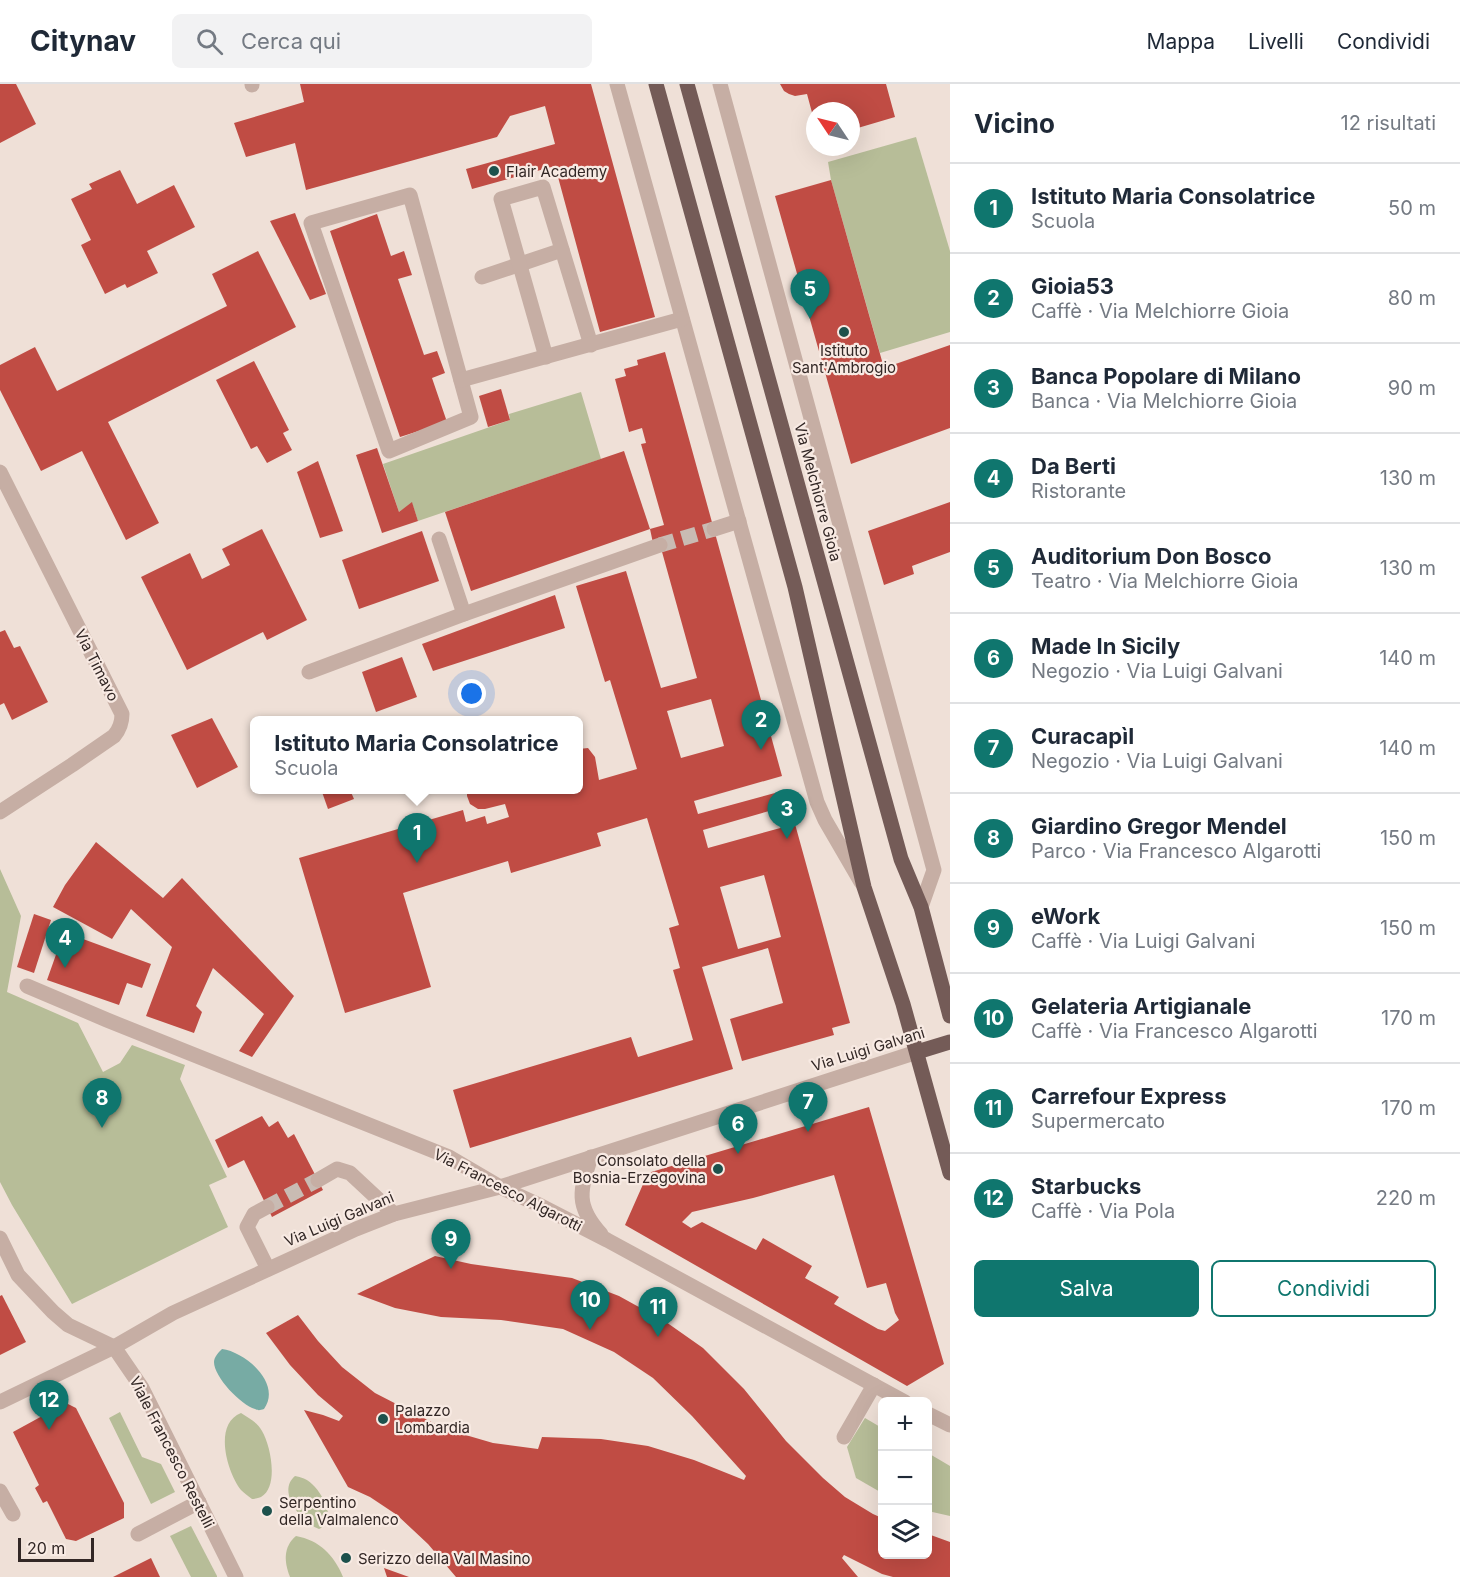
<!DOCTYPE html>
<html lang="it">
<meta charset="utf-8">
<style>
:root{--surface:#fff;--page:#f2f2f3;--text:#1f2937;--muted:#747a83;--line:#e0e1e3;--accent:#0f766e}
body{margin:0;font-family:Inter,sans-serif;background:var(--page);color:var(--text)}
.controls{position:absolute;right:18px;bottom:18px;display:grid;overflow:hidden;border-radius:9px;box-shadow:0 6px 24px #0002}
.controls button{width:54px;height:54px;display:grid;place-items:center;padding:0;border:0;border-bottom:2px solid var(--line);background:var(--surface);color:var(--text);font:30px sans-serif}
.compass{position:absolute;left:806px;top:18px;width:54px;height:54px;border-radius:50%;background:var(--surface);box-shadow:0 6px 24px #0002;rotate:305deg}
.scale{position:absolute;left:18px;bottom:15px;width:76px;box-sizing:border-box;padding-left:6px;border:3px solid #322725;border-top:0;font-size:16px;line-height:21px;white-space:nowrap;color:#322725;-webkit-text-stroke:4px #f8eae3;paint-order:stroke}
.you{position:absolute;left:472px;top:610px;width:21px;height:21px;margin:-15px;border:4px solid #fff;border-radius:50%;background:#1a73e8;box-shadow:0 0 0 9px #1a73e833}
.badge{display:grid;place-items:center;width:39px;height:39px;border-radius:50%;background:var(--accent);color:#fff;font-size:20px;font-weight:700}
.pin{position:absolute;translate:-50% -50px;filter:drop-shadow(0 2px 3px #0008)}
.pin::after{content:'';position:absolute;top:32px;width:21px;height:18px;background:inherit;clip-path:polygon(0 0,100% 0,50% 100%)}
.popup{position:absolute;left:250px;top:632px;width:333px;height:78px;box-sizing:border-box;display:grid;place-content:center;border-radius:9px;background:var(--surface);filter:drop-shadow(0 2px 4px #0005);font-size:20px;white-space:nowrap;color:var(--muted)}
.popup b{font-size:22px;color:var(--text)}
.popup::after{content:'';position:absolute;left:50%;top:100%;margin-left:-12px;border:12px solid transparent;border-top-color:var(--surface)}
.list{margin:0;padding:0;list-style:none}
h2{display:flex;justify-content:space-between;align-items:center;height:78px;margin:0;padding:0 24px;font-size:26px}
h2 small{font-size:20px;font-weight:400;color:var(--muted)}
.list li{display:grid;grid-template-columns:39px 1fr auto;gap:18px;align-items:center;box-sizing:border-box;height:90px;padding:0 24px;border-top:2px solid var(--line)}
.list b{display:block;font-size:22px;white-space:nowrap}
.list p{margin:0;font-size:20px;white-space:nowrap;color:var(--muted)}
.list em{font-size:20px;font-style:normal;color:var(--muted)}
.actions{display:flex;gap:12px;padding:18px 24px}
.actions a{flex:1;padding:14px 0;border:2px solid var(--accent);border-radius:9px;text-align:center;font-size:21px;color:var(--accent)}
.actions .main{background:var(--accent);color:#fff}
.icon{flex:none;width:33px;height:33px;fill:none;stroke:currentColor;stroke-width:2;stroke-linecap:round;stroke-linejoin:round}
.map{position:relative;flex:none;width:950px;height:1493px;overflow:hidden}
header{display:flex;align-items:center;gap:36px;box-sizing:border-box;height:84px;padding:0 30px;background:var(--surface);border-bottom:2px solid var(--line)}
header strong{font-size:28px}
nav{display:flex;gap:33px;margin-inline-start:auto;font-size:21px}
.search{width:420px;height:54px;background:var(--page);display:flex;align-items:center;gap:15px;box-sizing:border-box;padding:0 21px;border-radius:9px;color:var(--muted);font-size:22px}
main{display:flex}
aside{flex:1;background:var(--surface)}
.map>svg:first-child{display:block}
.green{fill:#b7bd98}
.water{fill:#77aba4}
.building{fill:#c04c44;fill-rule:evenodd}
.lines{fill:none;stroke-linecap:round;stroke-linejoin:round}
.minor-tunnel{stroke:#c9bbb3;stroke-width:15;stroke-dasharray:15 8;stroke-linecap:butt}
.minor{stroke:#c6aea4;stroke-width:15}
.major{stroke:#745b57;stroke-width:15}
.poi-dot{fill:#1d514c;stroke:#f8eae3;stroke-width:2}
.labels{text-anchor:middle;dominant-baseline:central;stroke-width:4.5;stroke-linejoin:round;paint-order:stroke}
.poi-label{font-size:15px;fill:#322725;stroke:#f8eae3;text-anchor:start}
.street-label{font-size:15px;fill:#322725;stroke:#f8eae3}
</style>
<header>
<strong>Citynav</strong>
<div class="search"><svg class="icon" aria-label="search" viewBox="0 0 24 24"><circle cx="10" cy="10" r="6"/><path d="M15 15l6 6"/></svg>Cerca qui</div>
<nav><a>Mappa</a><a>Livelli</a><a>Condividi</a></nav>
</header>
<main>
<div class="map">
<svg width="950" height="1493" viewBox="0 0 950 1493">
<rect width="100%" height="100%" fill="#efe0d7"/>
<g class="green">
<path d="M916 53 950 167V248L880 269 831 96 828 78Z"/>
<path d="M581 308 601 375 418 437 412 419 399 428 383 380 510 336 509 330Z"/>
<path d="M0 785 21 832 7 908 78 939 103 988 120 979 132 961 185 981 180 995 227 1093 209 1101 228 1143 72 1220 12 1121 0 1098Z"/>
<path d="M120 1328 142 1373 161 1380 175 1408 151 1420 109 1334Z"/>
<path d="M241 1329C249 1334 258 1339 262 1347 271 1362 279 1403 261 1413 259 1414 254 1415 252 1415 248 1412 244 1409 241 1406 227 1388 213 1340 241 1329Z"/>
<path d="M865 1334 882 1344V1409L856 1394 847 1363Z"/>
<path d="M928 1369 950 1382V1432L928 1427Z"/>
<path d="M295 1392C301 1393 307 1395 312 1400 323 1410 338 1437 319 1445 302 1439 276 1408 295 1392Z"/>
<path d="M191 1442 217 1492V1493H191L170 1452Z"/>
<path d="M296 1452C319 1456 334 1471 343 1493H290C284 1478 283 1463 296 1452Z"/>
</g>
<path class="water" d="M222 1265C246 1268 282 1300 264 1325 260 1326 259 1327 255 1325 241 1321 214 1293 214 1278 214 1273 219 1268 222 1265Z"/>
<g class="building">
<path d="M0 0H16L36 40 0 59Z"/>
<path d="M300 0H591L655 233 600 248 555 82 472 105 466 85 555 60 545 22 510 32 497 53 306 106 295 59 246 73 234 39 304 18Z"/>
<path d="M780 0H886L895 33 851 46V27H815L814 36 807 10 795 12 789 10 784 7Z"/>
<path d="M120 86 137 120 174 101 195 143 147 167 158 189 127 204 125 200 105 210 81 161 91 156 71 115 92 105 89 100Z"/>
<path d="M831 96 884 284 950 261V344L851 380 775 112Z"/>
<path d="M295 129 326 210 310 216 270 137Z"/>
<path d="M377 130 391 172 404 167 412 191 398 195 424 271 437 267 445 289 432 294 447 338 400 353 330 147Z"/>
<path d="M258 167 296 243 108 338 159 439 126 456 82 367 41 387 0 306V281L35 263 57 307 227 222 212 190Z"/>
<path d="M665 268 782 692 694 717 698 730 786 706 790 721 703 746 708 764 795 740 850 939 832 944 834 951 742 977 730 935 783 919 768 864 702 883 733 985 470 1064 453 1006 631 953 638 973 693 956 673 886 680 884 669 844 679 841 647 734 597 749 601 762 511 789 508 777 403 809 431 903 345 929 299 774 463 726 466 738 485 732 487 740 509 733 505 720 485 725H478L470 720 467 712V706H579V665L588 664 595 673 599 696 637 685 610 596 605 598 576 502 626 487 661 604 697 594 659 457 653 459 650 445 664 441 641 360 646 359 642 344 629 348 615 295 626 292 624 285 638 281 637 276ZM711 615 724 662 681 674 667 627ZM764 791 781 853 738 865 720 803Z"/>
<path d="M254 277 289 346 283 349 292 366 267 379 257 362 251 365 216 296Z"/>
<path d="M501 305 510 336 488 343 479 312Z"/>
<path d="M377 364 399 428 412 418 418 437 382 449 356 371Z"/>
<path d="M624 367 650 445 471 507 445 428Z"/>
<path d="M318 377 343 447 320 454 297 388Z"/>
<path d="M950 418V468L912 482 914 490 884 501 868 447Z"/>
<path d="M262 445 307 536 267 556 263 548 187 586 141 493 190 469 202 495 230 481 222 465Z"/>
<path d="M422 447 439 497 359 525 342 476Z"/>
<path d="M555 511 565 544 433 587 422 560Z"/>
<path d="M5 546 14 564 20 562 48 618 12 636 4 619 0 621V548Z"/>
<path d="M402 573 417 613 376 628 362 588Z"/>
<path d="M212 634 238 683 197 704 171 651Z"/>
<path d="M328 706H350L354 715 328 725 322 708Z"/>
<path d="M96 758 163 814 182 794 294 912 252 973 239 967 264 930 213 884 196 922 202 928 194 949 146 932 172 863 131 825 112 855 53 823 65 801Z"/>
<path d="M34 830 51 836 34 889 17 883Z"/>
<path d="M64 848 151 880 142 904 127 899 119 921 47 896Z"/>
<path d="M869 1023 944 1280 907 1302 625 1141 648 1089ZM834 1091 867 1204 886 1199 895 1229 899 1236 885 1247 878 1245 834 1220 839 1213 805 1194 812 1182 763 1154 756 1166 702 1138 691 1144 682 1138 692 1128 753 1114Z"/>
<path d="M262 1032 269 1043 278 1037 288 1054 294 1050 323 1106 272 1133 244 1076 228 1084 215 1056Z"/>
<path d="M435 1172 471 1180 572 1194 619 1212 666 1238 703 1264 744 1305 786 1357 823 1394 845 1413 873 1430 882 1434V1470H928V1450L950 1458V1493H893L882 1490 844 1471 842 1474 858 1493H456L428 1460 397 1431 370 1413 348 1403 304 1326 323 1331 339 1337 343 1332 318 1311 290 1281 266 1249 298 1231 318 1257 342 1283 375 1309 445 1345 493 1359 538 1365 542 1353 601 1355 648 1362 694 1376 744 1396 746 1392 692 1332 653 1294 614 1268 563 1245 501 1236 441 1233 395 1224 357 1210Z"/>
<path d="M2 1211 26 1258 0 1271V1212Z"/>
<path d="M66 1319 76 1324 124 1419V1434L76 1457 66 1455 47 1417 43 1419 35 1404 39 1401 13 1348Z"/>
<path d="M151 1474 160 1493H113Z"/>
<path d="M384 1484 409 1493H387Z"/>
</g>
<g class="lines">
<g class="minor-tunnel">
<path d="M660 461 714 445"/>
<path d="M267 1123 318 1096"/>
</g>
<g class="minor">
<path d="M252 0V1"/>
<path d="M617 0 817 718 825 736 861 798"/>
<path d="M720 0 934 786 921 823"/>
<path d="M410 111 471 333 389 367 311 139Z"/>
<path d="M482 193 562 166"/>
<path d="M546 273 501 115 543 103 591 261"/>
<path d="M461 296 682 235"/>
<path d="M0 388 122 630C122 639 120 645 114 652L72 681 0 728"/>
<path d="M714 445 739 437"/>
<path d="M439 455 464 530"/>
<path d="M309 588 464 530 660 461"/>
<path d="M27 902 107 936 449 1073 500 1103 537 1120 607 1156 905 1318"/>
<path d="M591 1073C580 1106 575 1122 601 1150"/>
<path d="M318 1096 337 1085 350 1089 394 1130"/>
<path d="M267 1123 254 1130 247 1143 268 1185"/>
<path d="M0 1154 18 1191 53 1228 68 1241 114 1263 142 1304 236 1493"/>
<path d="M0 1318 114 1263 173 1229 356 1145 394 1130 500 1103 917 968"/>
<path d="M928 1330 950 1341"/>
<path d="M844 1353 874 1301"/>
<path d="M0 1407 13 1430"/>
<path d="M138 1450 199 1418"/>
</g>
<g class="major">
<path d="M656 0 795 503 864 803 903 920 950 1089"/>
<path d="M687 0 901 775 921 823 950 932"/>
<path d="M917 968 950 958"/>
</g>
</g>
<g class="poi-dot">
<circle cx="494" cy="87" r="6"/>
<circle cx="844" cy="248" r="6"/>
<circle cx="718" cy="1085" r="6"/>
<circle cx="383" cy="1335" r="6"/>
<circle cx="267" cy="1427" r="6"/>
<circle cx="346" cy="1474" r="6"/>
</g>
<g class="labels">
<g class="poi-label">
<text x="506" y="87">Flair Academy</text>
<text x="844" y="266" text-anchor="middle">Istituto<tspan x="844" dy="17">Sant'Ambrogio</tspan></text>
<text x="706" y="1076" text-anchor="end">Consolato della<tspan x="706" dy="17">Bosnia-Erzegovina</tspan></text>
<text x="395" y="1326">Palazzo<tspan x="395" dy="17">Lombardia</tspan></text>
<text x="279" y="1418">Serpentino<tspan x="279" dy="17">della Valmalenco</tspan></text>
<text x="358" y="1474">Serizzo della Val Masino</text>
</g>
<g class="street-label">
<text transform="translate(818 408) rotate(75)">Via Melchiorre Gioia</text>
<text transform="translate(97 581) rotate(63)">Via Timavo</text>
<text transform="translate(868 965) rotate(-17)">Via Luigi Galvani</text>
<text transform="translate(508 1106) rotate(27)">Via Francesco Algarotti</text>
<text transform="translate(339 1135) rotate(-23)">Via Luigi Galvani</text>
<text transform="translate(172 1368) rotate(63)">Viale Francesco Restelli</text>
</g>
</g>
</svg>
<div class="controls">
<button>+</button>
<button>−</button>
<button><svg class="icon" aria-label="layers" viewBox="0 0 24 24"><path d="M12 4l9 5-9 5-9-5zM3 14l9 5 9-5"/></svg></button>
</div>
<svg class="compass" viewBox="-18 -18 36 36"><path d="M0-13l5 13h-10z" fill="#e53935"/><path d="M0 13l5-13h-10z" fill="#747a83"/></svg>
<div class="scale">20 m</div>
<div class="you"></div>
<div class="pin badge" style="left:417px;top:779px">1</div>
<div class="popup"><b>Istituto Maria Consolatrice</b>Scuola</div>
<div class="pin badge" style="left:761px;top:666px">2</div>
<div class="pin badge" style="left:787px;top:755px">3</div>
<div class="pin badge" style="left:65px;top:884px">4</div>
<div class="pin badge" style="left:810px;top:235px">5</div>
<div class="pin badge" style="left:738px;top:1070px">6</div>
<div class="pin badge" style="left:808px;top:1048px">7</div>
<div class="pin badge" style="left:102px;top:1044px">8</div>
<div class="pin badge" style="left:451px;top:1185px">9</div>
<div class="pin badge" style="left:590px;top:1246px">10</div>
<div class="pin badge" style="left:658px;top:1253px">11</div>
<div class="pin badge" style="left:49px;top:1346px">12</div>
</div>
<aside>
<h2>Vicino<small>12 risultati</small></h2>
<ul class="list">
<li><span class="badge">1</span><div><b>Istituto Maria Consolatrice</b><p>Scuola</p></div><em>50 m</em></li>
<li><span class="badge">2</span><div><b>Gioia53</b><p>Caffè · Via Melchiorre Gioia</p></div><em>80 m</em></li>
<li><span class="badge">3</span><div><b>Banca Popolare di Milano</b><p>Banca · Via Melchiorre Gioia</p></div><em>90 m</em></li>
<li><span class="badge">4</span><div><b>Da Berti</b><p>Ristorante</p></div><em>130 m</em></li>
<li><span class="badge">5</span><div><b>Auditorium Don Bosco</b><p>Teatro · Via Melchiorre Gioia</p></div><em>130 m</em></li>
<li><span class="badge">6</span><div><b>Made In Sicily</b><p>Negozio · Via Luigi Galvani</p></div><em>140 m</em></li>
<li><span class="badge">7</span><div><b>Curacapìl</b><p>Negozio · Via Luigi Galvani</p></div><em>140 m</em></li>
<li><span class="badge">8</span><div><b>Giardino Gregor Mendel</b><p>Parco · Via Francesco Algarotti</p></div><em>150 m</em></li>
<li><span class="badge">9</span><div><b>eWork</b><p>Caffè · Via Luigi Galvani</p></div><em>150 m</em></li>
<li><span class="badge">10</span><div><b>Gelateria Artigianale</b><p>Caffè · Via Francesco Algarotti</p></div><em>170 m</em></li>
<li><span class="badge">11</span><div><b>Carrefour Express</b><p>Supermercato</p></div><em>170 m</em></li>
<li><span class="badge">12</span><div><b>Starbucks</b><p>Caffè · Via Pola</p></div><em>220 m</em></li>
</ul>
<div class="actions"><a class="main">Salva</a><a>Condividi</a></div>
</aside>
</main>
